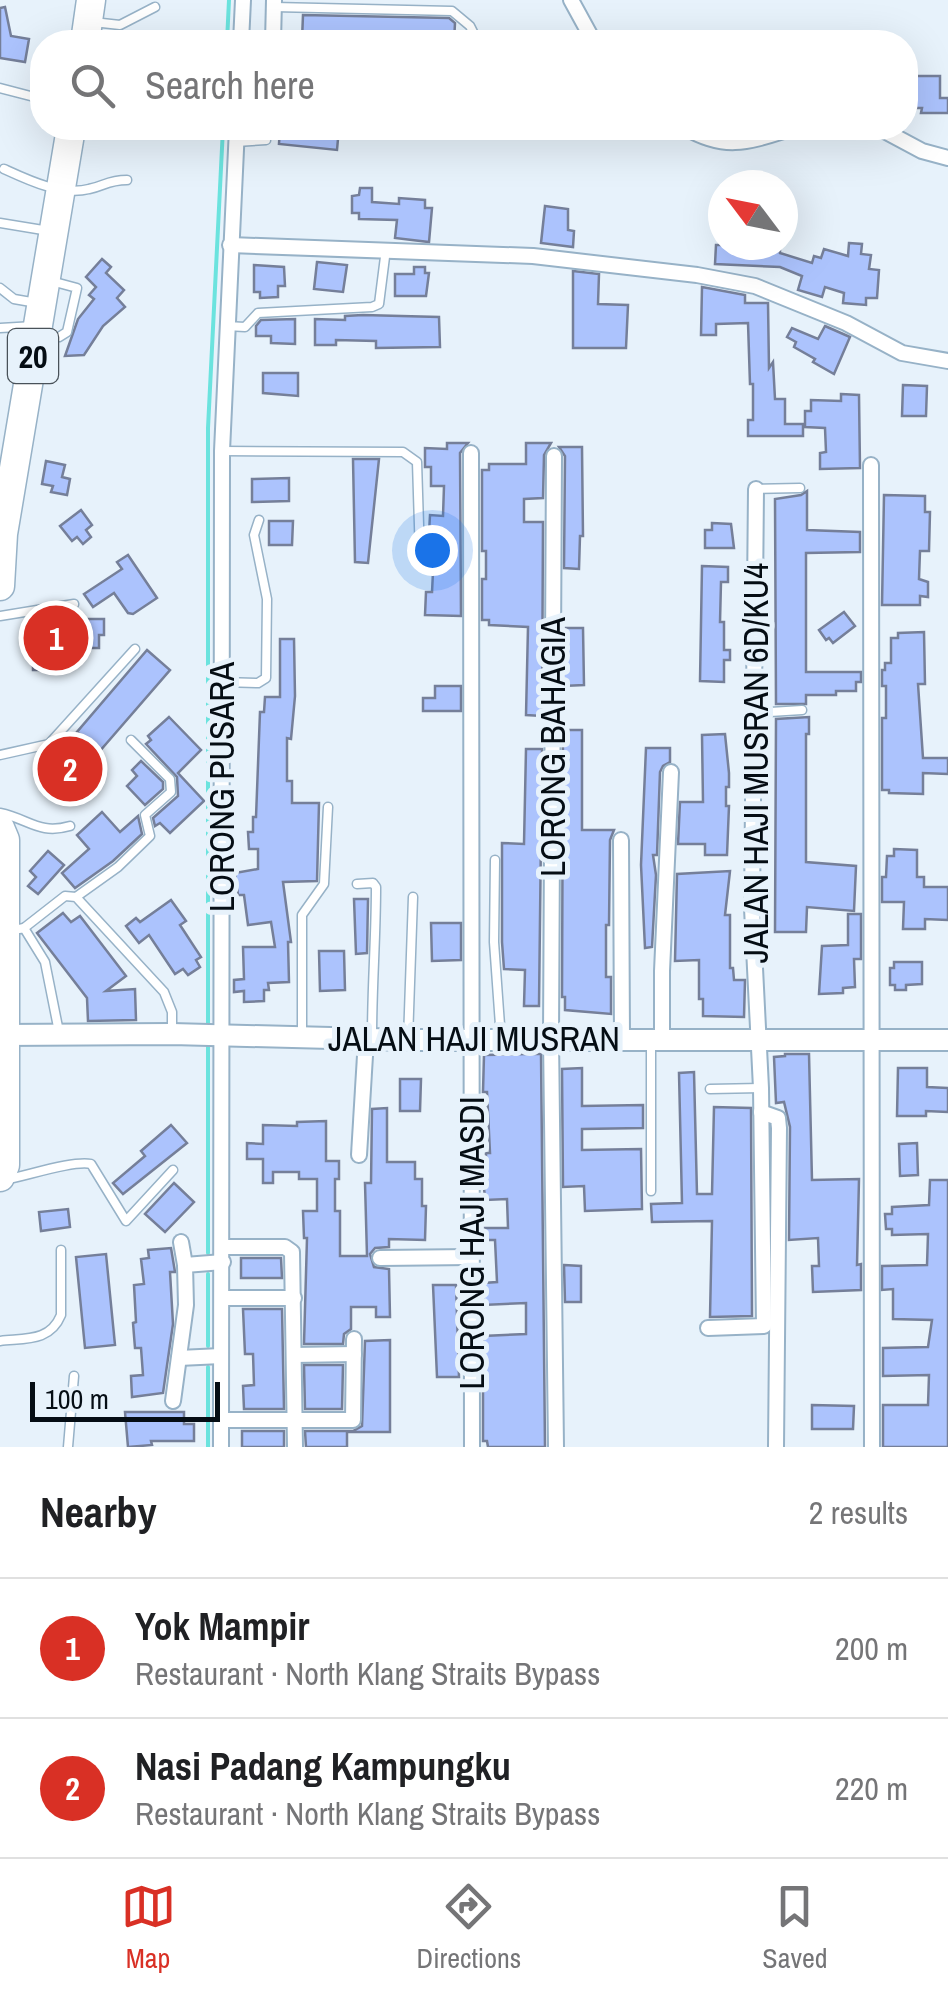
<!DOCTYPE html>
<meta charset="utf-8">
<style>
:root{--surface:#fff;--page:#f2f2f2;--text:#202124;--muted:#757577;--line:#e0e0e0;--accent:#d93025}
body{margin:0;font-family:"Archivo Narrow",sans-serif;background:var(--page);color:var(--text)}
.compass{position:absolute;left:708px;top:170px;width:90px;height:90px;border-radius:50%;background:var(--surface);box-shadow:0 10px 40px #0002;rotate:302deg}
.scale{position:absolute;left:30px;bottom:25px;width:190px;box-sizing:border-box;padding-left:10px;border:5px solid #050d14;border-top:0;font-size:28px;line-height:35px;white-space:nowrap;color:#050d14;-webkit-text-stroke:8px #e7f2fb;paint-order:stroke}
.you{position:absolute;left:432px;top:550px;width:35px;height:35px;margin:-25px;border:8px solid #fff;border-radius:50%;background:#1a73e8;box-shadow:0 0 0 15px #1a73e833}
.badge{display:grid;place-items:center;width:65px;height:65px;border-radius:50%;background:var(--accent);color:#fff;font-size:32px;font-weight:700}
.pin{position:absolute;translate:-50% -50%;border:5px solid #fff;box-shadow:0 2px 10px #0006}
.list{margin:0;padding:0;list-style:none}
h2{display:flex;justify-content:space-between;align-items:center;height:130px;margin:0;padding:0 40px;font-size:42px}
h2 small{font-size:32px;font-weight:400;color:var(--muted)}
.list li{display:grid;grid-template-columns:65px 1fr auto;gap:30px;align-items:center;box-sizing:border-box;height:140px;padding:0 40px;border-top:2px solid var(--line)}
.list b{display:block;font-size:38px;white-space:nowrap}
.list p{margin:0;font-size:32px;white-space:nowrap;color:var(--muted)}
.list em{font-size:32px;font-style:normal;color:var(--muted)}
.icon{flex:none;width:55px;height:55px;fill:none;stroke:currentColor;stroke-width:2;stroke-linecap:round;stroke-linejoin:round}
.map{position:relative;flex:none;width:948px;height:1447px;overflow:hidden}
.search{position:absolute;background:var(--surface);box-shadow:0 10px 40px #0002;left:30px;right:30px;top:30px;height:110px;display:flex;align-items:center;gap:25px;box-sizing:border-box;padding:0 35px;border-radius:40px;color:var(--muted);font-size:38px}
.sheet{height:410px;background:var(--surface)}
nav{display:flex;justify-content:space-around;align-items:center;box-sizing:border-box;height:140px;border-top:2px solid var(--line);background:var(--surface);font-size:28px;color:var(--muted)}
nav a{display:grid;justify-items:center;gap:5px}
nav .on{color:var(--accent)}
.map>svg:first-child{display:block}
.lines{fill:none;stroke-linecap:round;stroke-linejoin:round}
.stream{stroke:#6be3de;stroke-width:4}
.building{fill:#acc3fd;stroke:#757f99;stroke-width:2.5}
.lane-casing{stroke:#97b2c7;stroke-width:11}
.street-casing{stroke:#97b2c7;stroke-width:18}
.secondary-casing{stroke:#97b2c7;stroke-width:24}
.highway-casing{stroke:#97b2c7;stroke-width:31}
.lane{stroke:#fff;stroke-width:8}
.street{stroke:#fff;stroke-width:14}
.secondary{stroke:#fff;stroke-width:20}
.highway{stroke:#fff;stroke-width:28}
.labels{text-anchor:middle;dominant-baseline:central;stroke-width:10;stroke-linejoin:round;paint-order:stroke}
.shield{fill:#e7f2fb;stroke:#495259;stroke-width:2.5}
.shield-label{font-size:32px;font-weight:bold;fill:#050d14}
.street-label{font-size:35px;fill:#050d14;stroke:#e7f2fb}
</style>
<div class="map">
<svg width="948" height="1447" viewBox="0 0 948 1447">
<rect width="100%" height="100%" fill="#e7f2fb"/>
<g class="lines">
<g class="stream">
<path d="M227 42 229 0"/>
<path d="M208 1024V428L223 128"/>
<path d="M208 1046V1253"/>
<path d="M208 1274V1346"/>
<path d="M208 1367V1447"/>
</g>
</g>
<g class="building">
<path d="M5 7 11 36 29 39 25 62 0 58V8Z"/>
<path d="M303 15 449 18 455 23 454 42 302 40Z"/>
<path d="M906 76H940V98H948V113H921L922 108H906Z"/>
<path d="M280 128H339L337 150 279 144Z"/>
<path d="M360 188H372V202L399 204V198L425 200V208H432L429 242 395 238 397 220 359 219V213H352V196L359 195Z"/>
<path d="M545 206 568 209V230L574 231 573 247 541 243Z"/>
<path d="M849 243 862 244 861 254 871 255 869 269 879 270 877 298H866V305L843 303 844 293 825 287 822 297 798 290 802 276 780 267 715 264 716 245H780V253L812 263 814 256 821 258 824 249 848 256Z"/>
<path d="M102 259 111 267 106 273 124 290 117 298 125 307 103 326 84 355 65 356 78 319 94 299 89 295 96 287 86 277Z"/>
<path d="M317 262 347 265 343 292 314 289Z"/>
<path d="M254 265 284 267 285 286H278V297L260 298V292H254Z"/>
<path d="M414 267H425V273H429L426 296H395V274H414Z"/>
<path d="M573 271 599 274 598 304 628 305 626 348H573Z"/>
<path d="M702 287 745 295V303H768L769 368 773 362 775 399H785V424H803V436H748V420H753V384H750L748 323 716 324V335H701Z"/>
<path d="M363 315 439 317 440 347 376 348V341L336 340V345H315V319L345 320V316Z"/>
<path d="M295 319V344L271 343V336H256V326L261 320Z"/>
<path d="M825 326 850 337 834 374 813 362 815 359 794 347 796 342 787 337 792 328 818 339Z"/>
<path d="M263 373H298V396L263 393Z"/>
<path d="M903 385 927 386 926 416H902Z"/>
<path d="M841 394 859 395 860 468 820 469V453L826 452 825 428 805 427V411H811V400L841 401Z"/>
<path d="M447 443H468L460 453 461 616 425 615 426 592H432L434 552H428L430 515 443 516 444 486H431V467H425V448L447 449Z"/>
<path d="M526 443H551L544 455 543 498 524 499V522H543L542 716 526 715 528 627 489 625V620H482V579H486V551H482V470H489V464H526Z"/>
<path d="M559 447H582L583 536H580L579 569 564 568 565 456Z"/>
<path d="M353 459H379L368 563 355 562Z"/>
<path d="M46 461 65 465 62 477 70 479 67 495 51 492 53 486 42 484Z"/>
<path d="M289 478V501L252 502V479Z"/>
<path d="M807 491V530L860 532V552L806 553V672H861V682H856V691H836V695H806V704H776L775 499 801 495Z"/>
<path d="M884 495 925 496V512H930L929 551H920L919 579 928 582V597L920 596V605H882Z"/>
<path d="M81 510 92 525 86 530 91 537 83 544 77 537 72 541 60 526Z"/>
<path d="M269 521H293L292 545H269Z"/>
<path d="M712 523 731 524 734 548H705V530H712Z"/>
<path d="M128 555 157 598 133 614 128 613 114 593 93 607 84 594 122 569 117 562Z"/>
<path d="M702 566 728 567V582H721L720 622H724V650H730V660H724V682L700 681Z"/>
<path d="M844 612 855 626 833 643 829 638 826 640 819 630Z"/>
<path d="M46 619H104V635H99V648H82V656H67L66 670H33V655H45Z"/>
<path d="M564 628H583L584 685 563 686Z"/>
<path d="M924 632 925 684H918L923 758H948V774L923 773V794L889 793V790H882V718H886V686H882V670H885V663H891V638H898V633Z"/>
<path d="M280 639H294L295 696 291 739 287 738V781H292V803H319L317 881 283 882 291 942H288L289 982 268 983 269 990H264V1001L244 1002V991L234 992V980L244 979 243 947H275L271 922 248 925 244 895H238L235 873 258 869V849H249L248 832H253V817H256L260 712H264L265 697H280Z"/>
<path d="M147 650 170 670 99 752 77 732Z"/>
<path d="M435 686H461V711H423V698H435Z"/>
<path d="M169 717 201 750 178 773 204 801 170 833 160 823 155 826 153 818 178 796 177 777 146 744 151 740 148 736Z"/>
<path d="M809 717V734H806V862L856 866 854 911 807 907 806 932H775L776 719Z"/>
<path d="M563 730H582V830H614L610 840 609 925H606V977H611V1014L565 1010V997H562Z"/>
<path d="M725 734 729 773V787H726V806H729L727 855H705V844H678L680 802H703L702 735Z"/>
<path d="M646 748H670V762L663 766 660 772 657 855H653L656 875 652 947 645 948 641 865Z"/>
<path d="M526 749H542L539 1006H524L525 970 504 969 502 942V843L524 844Z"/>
<path d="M141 761 163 782V789L145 805 127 786 137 776 132 770Z"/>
<path d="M102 812 120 832 138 816 142 834 113 861 75 888 62 873 89 849 77 835Z"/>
<path d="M894 849 917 850V877H924V887H948V920L925 919V929H903L904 902H882V877H886L887 856H894Z"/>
<path d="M48 851 64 865 38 894 28 886 36 877 30 871Z"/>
<path d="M730 871 725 915H730V968H733L734 980H745L744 1017 703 1016V999H699V960L675 961 677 874Z"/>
<path d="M354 899H368L367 953 356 954Z"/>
<path d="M171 900 186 921 180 925 201 957 196 960 200 967 188 975 183 969 175 974 149 935 139 943 126 926 136 918 140 922Z"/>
<path d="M63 913 71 922 80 916 126 976 106 991 135 989 136 1020 88 1021 87 998 37 933Z"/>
<path d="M848 914H861V959H854L855 987 843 988V993L819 994 822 946 848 945Z"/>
<path d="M431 923H461V960L432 961Z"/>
<path d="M319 951H344L345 990 320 991Z"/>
<path d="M894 962H922V984L906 985V990H895V985H890V968H894Z"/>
<path d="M526 1054H541L545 1447H488L487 1441H483V1336L526 1334V1303L483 1305V1283L497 1282 495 1240H482V1228H508L507 1199 485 1200 482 1161H486V1153H490L487 1092H483L484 1055Z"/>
<path d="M785 1054H809L812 1180 859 1179 857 1265 861 1264V1290L813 1292 812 1266H819L818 1238 789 1240 790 1127 784 1102 776 1103 774 1057 785 1056Z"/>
<path d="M582 1068V1106L643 1105V1128L582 1129V1150L641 1149 642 1209 585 1211 584 1186 563 1187 562 1069Z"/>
<path d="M898 1068H927V1087L948 1088V1112L926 1111V1116H897Z"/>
<path d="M694 1072 697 1194H712L714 1107 751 1108 752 1316 710 1317 712 1221 652 1222 651 1204 682 1203 679 1073Z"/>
<path d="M400 1079H421L420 1111H400Z"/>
<path d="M387 1108V1162H415V1179H422V1206H426L425 1240 389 1239V1247L375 1248 370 1254 374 1267 389 1269 390 1317H376V1307H351V1329L344 1334 343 1344H304L307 1238H304L303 1211H317V1179H299V1172H273V1183H263V1159H247V1143L263 1144V1125L297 1126V1122L326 1121V1161H339V1179H335V1211H340V1256H367L365 1183H371L372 1109Z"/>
<path d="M171 1125 187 1143 123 1194 113 1183 145 1156 141 1151Z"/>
<path d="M917 1143 918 1175 900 1176 899 1144Z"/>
<path d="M930 1180H948V1447H883V1405H928L929 1375 883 1376V1348L928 1347 932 1320 893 1319V1289L882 1290V1266L927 1265 928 1234 892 1235V1229H886L885 1214H892V1207L929 1205Z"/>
<path d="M174 1183 194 1202 165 1232 145 1214Z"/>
<path d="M68 1209 70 1227 41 1231 39 1212Z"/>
<path d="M171 1248 175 1272H170L173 1324 163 1393 132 1397 131 1376 143 1375 141 1348H135L133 1323 136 1322 134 1285 144 1284 141 1259 149 1258 148 1250Z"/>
<path d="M106 1254 115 1345 85 1348 76 1257Z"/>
<path d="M241 1258H281L282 1278H241Z"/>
<path d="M564 1265 581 1266V1302H565Z"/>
<path d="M433 1285H456L459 1377H437Z"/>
<path d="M243 1309H282L284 1409H244L243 1386 254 1385 253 1354H245Z"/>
<path d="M390 1340V1432H347V1447H306L305 1431H353L362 1426 365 1341Z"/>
<path d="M304 1365H343L342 1409H305Z"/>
<path d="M812 1405 854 1406 853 1429H812Z"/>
<path d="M125 1412H184V1424H194V1441H151L152 1445 128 1447Z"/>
<rect x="242" y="1431" width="42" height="16"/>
</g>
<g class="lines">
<defs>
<g id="lane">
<path d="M274 7 452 11 470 26 478 42"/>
<path d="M93 22 120 25 155 7"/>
<path d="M0 88 42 99"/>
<path d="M737 128V143"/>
<path d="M236 142 266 140"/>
<path d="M4 169C28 180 61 196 89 189 104 186 108 180 127 180"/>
<path d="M0 223 49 231"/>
<path d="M0 288 14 299 37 303"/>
<path d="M226 326 245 327 258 313 372 307 379 304 386 249"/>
<path d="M0 328 34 326"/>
<path d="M40 337H59L67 332 77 288 51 281"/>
<path d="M222 451 403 452 417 462 420 557"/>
<path d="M756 489 800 488"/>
<path d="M0 616 74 604"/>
<path d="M223 682 258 683 266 678 267 599 254 535 259 520"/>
<path d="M754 713 802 710"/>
<path d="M0 755 49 744 135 649"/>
<path d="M0 813C29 819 39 835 70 826"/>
<path d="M495 860 494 942 501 1039"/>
<path d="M357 884 373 883 376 887C376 937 372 985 372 1036"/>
<path d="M76 897 118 867 150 836 145 815 171 792 170 779 131 740"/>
<path d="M24 928 65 896 76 897 164 992 172 1012V1033"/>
<path d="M19 929 24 928 45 962 59 1032"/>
<path d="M302 1036V915L324 884 328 807"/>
<path d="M408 1040 413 897"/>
<path d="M651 1040V1191"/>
<path d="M710 1089 761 1088"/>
<path d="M4 1180C26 1176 74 1160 91 1164L126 1221 173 1170"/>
<path d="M0 1341C25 1338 50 1342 61 1315V1250"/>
<path d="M68 1447 74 1376"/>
</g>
<g id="street">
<path d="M571 0 594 42"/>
<path d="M241 42 243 0"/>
<path d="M273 42 274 0"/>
<path d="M686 128C727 152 751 141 793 128"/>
<path d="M879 128 922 151 948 158"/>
<path d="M230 245 533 256 697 275 755 286 846 323 902 353 948 361"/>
<path d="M471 453 472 1447"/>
<path d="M554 456 551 1038 556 1447"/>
<path d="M871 465 872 1447"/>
<path d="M621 840 622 1039"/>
<path d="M662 1040V971L671 772"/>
<path d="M761 1112 778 1118 779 1128 776 1447"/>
<path d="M359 1155 366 1039"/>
<path d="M181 1242 185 1265"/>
<path d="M224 1247H285L292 1252 295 1447"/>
<path d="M380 1258 471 1257"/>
<path d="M222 1298H294"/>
<path d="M708 1328 764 1326 761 1088 752 908 756 489"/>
<path d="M294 1355 354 1354"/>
<path d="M179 1358 221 1356"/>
<path d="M173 1401 186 1305 185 1265 223 1262"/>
<path d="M222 1420H353L354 1339"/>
<path d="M221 1447 222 451 237 128"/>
</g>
<path id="secondary" d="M0 1035 172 1034 408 1040H948"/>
<g id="highway">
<path d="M85 42 91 0"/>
<path d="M0 586 3 534 71 128"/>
<path d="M0 828 5 840V1165L0 1177"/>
</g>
</defs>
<use href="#lane" class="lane-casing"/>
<use href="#street" class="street-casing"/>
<use href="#secondary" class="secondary-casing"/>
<use href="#highway" class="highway-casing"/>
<use href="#lane" class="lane"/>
<use href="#street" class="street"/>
<use href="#secondary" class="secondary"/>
<use href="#highway" class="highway"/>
</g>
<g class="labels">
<rect class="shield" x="8" y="329" width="50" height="54" rx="8"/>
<g class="shield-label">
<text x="33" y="356">20</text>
</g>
<g class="street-label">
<text transform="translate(552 747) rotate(-90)">LORONG BAHAGIA</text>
<text transform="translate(755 763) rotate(-90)">JALAN HAJI MUSRAN 6D/KU4</text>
<text transform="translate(221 787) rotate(-90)">LORONG PUSARA</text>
<text x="474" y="1038">JALAN HAJI MUSRAN</text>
<text transform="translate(471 1243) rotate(-90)">LORONG HAJI MASDI</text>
</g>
</g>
</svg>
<svg class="compass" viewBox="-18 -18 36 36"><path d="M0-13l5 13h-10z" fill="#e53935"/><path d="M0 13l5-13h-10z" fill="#757577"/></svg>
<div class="scale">100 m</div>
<div class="you"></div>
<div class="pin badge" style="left:56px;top:638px">1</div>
<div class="pin badge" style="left:70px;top:769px">2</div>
<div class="search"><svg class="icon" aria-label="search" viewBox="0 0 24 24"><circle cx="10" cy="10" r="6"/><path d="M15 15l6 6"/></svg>Search here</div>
</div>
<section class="sheet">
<h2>Nearby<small>2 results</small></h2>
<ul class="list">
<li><span class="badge">1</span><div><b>Yok Mampir</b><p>Restaurant · North Klang Straits Bypass</p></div><em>200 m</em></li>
<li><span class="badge">2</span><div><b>Nasi Padang Kampungku</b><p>Restaurant · North Klang Straits Bypass</p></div><em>220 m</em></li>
</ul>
</section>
<nav>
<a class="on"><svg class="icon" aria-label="map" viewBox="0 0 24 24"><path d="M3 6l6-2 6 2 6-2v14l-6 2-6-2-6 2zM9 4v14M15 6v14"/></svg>Map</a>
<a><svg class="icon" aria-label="directions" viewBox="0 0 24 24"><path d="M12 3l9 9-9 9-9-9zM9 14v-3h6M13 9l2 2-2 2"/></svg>Directions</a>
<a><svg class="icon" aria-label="saved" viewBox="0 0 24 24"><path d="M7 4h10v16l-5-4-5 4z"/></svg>Saved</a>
</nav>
